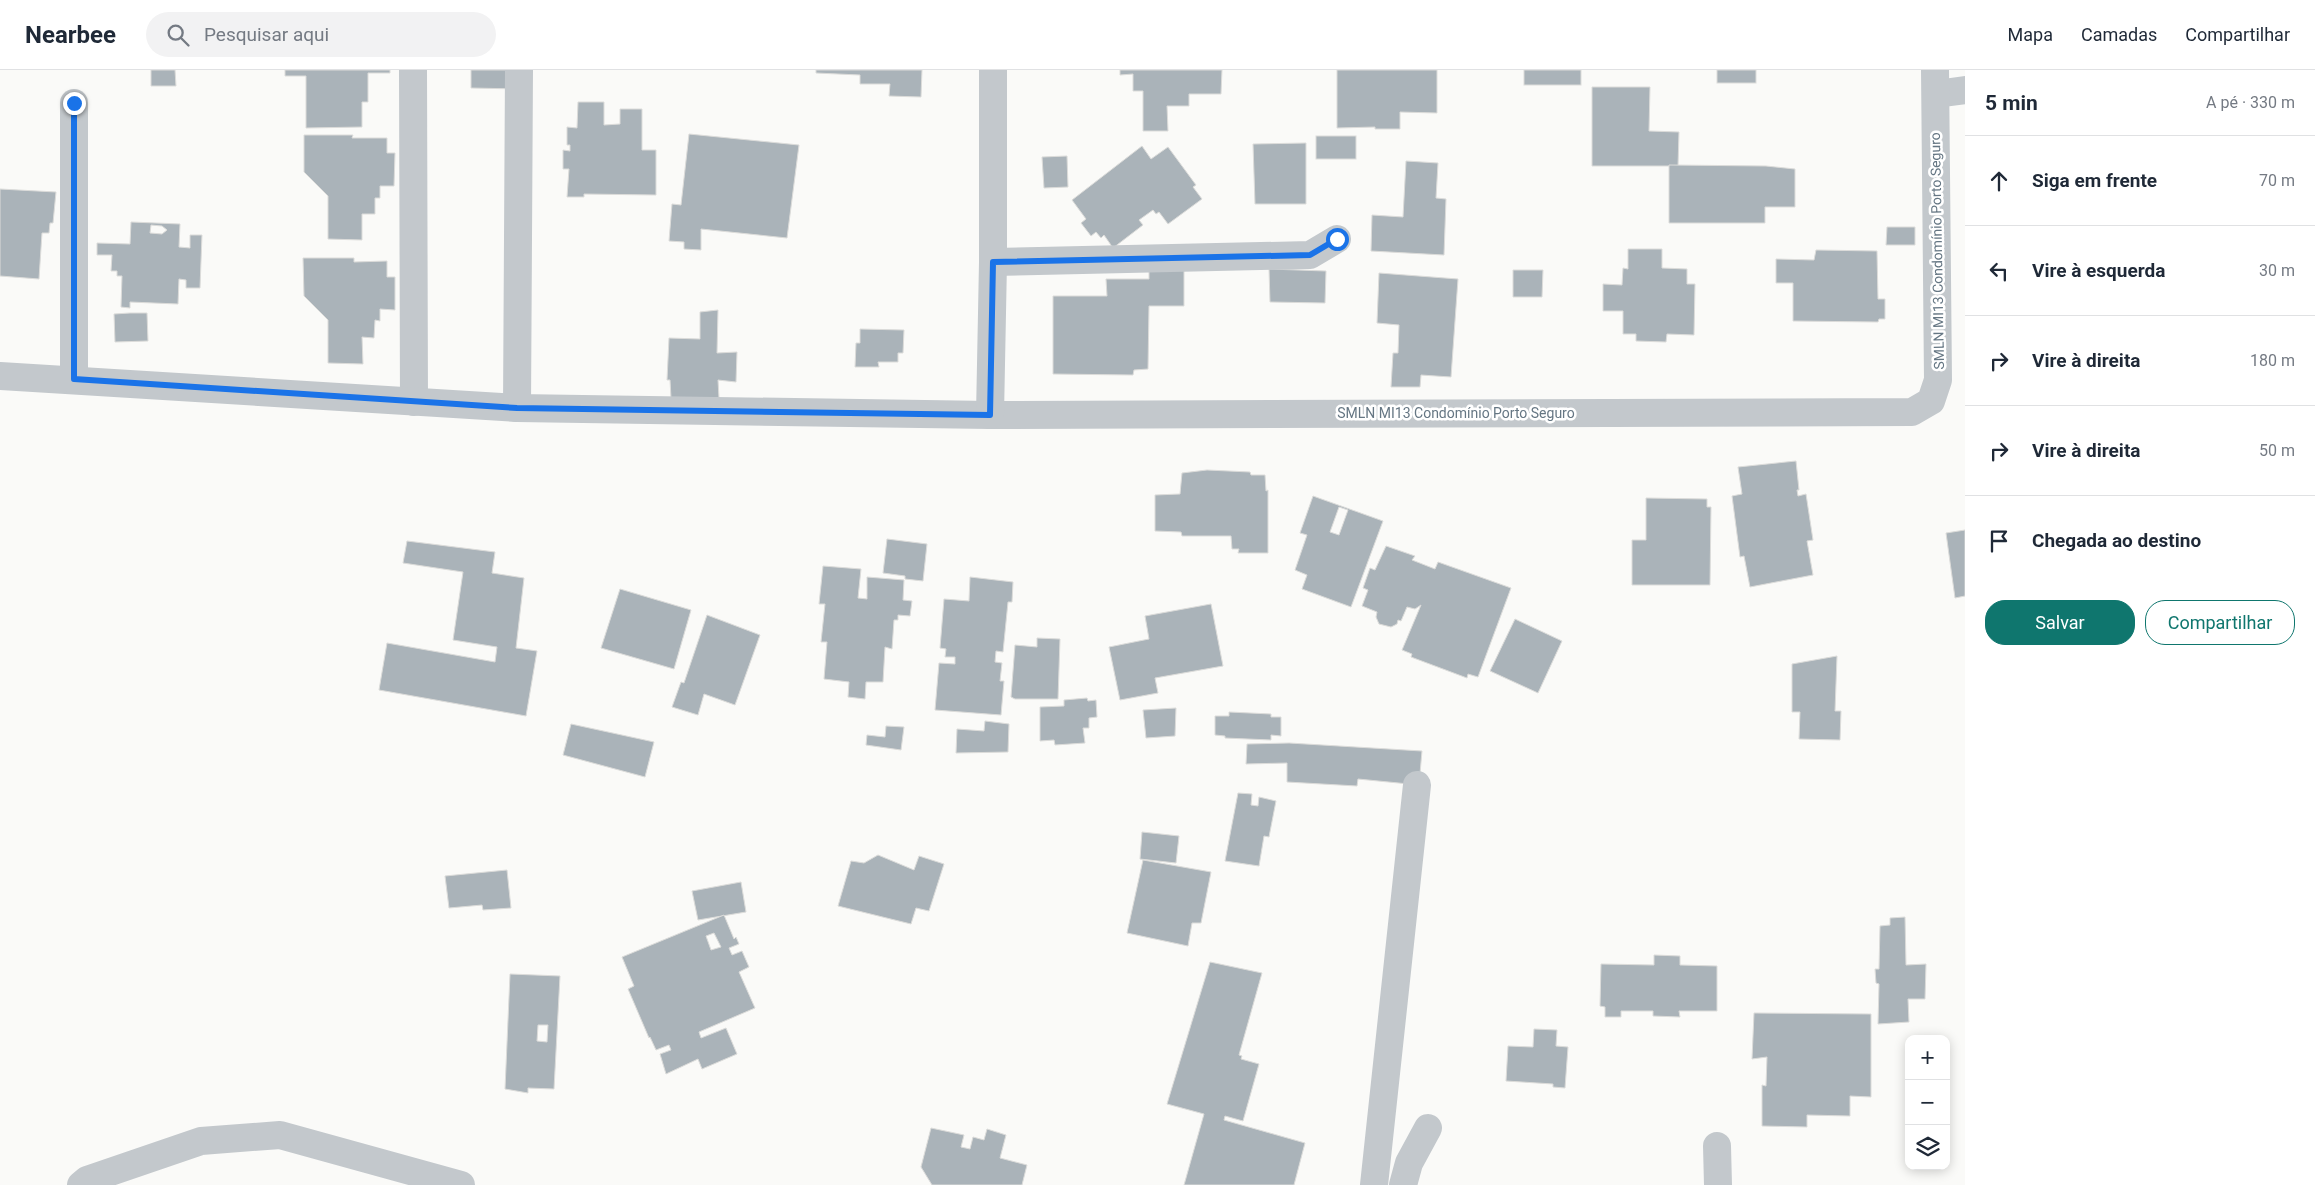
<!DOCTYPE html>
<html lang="pt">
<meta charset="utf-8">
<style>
:root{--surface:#fff;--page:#f2f2f3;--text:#1f2937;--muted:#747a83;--line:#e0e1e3;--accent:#0f766e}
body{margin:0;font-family:Roboto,sans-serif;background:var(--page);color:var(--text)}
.controls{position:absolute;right:15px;bottom:15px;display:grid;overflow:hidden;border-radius:10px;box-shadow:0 2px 12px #0003}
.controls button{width:45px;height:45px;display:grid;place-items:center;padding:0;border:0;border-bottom:1px solid var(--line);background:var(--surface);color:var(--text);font:25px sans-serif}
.stop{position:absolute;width:15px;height:15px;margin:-11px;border:4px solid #1a73e8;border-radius:50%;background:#fff}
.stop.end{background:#1a73e8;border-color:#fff;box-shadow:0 1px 5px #0008}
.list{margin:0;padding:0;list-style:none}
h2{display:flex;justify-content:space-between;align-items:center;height:65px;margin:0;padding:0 20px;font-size:21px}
h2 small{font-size:16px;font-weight:400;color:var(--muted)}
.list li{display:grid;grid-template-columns:32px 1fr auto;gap:15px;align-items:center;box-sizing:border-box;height:90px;padding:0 20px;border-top:1px solid var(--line)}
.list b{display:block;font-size:19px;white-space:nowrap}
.list em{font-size:16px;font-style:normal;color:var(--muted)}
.actions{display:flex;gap:10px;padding:15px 20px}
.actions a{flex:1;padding:11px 0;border:1px solid var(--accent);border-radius:20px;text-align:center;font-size:18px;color:var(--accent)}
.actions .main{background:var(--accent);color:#fff}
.icon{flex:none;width:28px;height:28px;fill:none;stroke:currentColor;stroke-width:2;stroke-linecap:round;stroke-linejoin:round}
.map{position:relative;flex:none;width:1965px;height:1115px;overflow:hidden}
header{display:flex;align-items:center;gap:30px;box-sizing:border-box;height:70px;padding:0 25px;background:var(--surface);border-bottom:1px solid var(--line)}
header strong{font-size:24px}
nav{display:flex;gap:28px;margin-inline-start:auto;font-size:18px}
.search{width:350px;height:45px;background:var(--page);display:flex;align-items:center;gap:12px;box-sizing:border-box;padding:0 18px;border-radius:28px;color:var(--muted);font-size:19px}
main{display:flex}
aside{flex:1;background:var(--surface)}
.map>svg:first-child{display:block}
.building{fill:#aab3b9;stroke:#dcdcda;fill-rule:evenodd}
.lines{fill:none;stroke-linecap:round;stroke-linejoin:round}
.minor{stroke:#c3c8cc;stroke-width:28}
.route{stroke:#1a73e8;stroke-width:6}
.labels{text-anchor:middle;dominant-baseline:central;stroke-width:5;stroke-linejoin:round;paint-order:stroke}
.street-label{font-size:14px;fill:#657683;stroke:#fff}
</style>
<header>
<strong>Nearbee</strong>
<div class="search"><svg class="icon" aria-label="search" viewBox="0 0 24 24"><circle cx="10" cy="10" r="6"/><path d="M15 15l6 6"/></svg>Pesquisar aqui</div>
<nav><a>Mapa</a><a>Camadas</a><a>Compartilhar</a></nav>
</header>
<main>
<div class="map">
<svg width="1965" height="1115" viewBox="0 0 1965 1115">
<rect width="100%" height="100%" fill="#fafaf8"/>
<g class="building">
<path d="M151 0H175L176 16H151Z"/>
<path d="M285 0H390V3H368V32H362V57L306 58V6H285Z"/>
<path d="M471 0H519V19L471 18Z"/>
<path d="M816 0H922L921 27 889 26 890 14H860V5L816 3Z"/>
<path d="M1120 0H1222L1221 24H1189V36H1167L1168 61H1143V21H1133V4L1120 5Z"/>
<path d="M1337 0H1437V43L1400 42V59H1375V57L1337 58Z"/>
<rect x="1524" y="0" width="57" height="15"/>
<rect x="1717" y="0" width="39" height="13"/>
<path d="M1592 17H1650L1649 61 1679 62 1678 96H1592Z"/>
<path d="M578 32H604V55L620 54V39H642V80H656V125L584 124V127H567L569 99H563V80L570 81V75H567V57L577 58Z"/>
<path d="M689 64 799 75 787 168 701 159V180L684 179V172L669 171 672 134 681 135Z"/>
<path d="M304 65H353L352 68H387V83H395L394 116H380V128H375V144H362V170L328 169V126L304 102Z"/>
<rect x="1316" y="66" width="40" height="23"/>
<path d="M1306 73V134H1255L1253 74Z"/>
<path d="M1142 76 1151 89 1168 77 1196 115 1193 117 1202 129 1168 154 1159 142 1156 144 1153 140 1139 150 1143 155 1113 178 1104 165 1101 168 1096 162 1091 166 1081 153 1086 149 1072 130Z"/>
<path d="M1067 86 1068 117 1044 118 1042 87Z"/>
<path d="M1406 91 1438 93 1436 128 1446 129 1444 185 1371 181 1372 145 1403 147Z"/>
<path d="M1669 95 1766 96 1795 99V137H1765V153H1669Z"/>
<path d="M0 119 56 122 53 153H50L49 163H42L39 209 0 206Z"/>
<path d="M131 152 180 154 179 177 190 178V165H202L200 218H186V210L179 209 178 234 130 232V238L121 237 122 206H117V201H111L112 185H97V173L130 174ZM151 155 162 156 167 160 162 164 150 163Z"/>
<path d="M1887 157H1915V175H1886Z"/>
<path d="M1628 179H1662V198L1687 199V214H1695L1694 265 1667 264 1666 272 1636 271V264H1623V241H1603V214L1622 215 1623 198 1628 199Z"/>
<path d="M1816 180 1877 181 1878 229H1885V249H1879L1878 252 1793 251V213H1776V189L1814 190Z"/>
<path d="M303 188H354V192L387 191V207H395V240L380 239V251L375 250 374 268 362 267 363 294 328 293V250L304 226Z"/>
<path d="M1149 199H1184V236H1149L1148 299 1134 300 1133 305 1053 304V226H1107L1106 209H1149Z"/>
<path d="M1269 199 1326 201 1325 233 1270 232Z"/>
<path d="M1513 200H1543L1542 227H1513Z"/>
<path d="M1379 203 1458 209 1451 307 1421 305 1420 317H1391L1393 283H1398L1399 255 1377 253Z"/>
<path d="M718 240 717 283 737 282 736 312 718 310 719 328H671L670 310H667L669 268 700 269V242Z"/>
<path d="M130 243H147L148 271 115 272 114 244Z"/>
<path d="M860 259 904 260 903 283H898V292H878L879 297H855L856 273H860Z"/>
<path d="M1796 391 1799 420H1797L1798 426 1806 424 1813 470 1807 471 1813 505 1750 517 1744 486 1740 487 1732 426 1742 424 1738 397Z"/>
<path d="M1207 400 1250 402 1251 405H1265L1266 421 1268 420V483H1238L1239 479H1232L1231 466H1182L1181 462 1155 461V425L1180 424 1182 403Z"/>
<path d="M1313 426 1383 451 1351 537 1302 519 1307 505 1295 500 1307 465 1300 463ZM1339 437 1348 440 1339 465 1330 462Z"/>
<path d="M1646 428 1707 429V437H1711L1710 515H1632V470H1646Z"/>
<path d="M1965 460V526L1955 528 1946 463Z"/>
<path d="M887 469 927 474 923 511 905 509V506L883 503Z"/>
<path d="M407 471 495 482 492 503 524 508 516 578 537 581 526 646 379 620 387 573 495 592 497 577 453 570 463 502 403 493Z"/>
<path d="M1386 476 1415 486 1412 490 1435 499 1438 492 1511 518 1478 607 1468 604 1467 608 1411 587 1412 584 1402 580 1421 535 1415 539 1407 537 1401 551 1398 550 1397 554 1391 557 1379 554 1376 547 1377 542 1362 536 1368 520 1363 518 1370 498 1375 500Z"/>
<path d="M823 496 861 499 858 528 867 529V507L904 510 903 530 912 531 910 546 898 545V550H894L892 579 885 577 883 612H866L865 629 848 627 849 612 824 609 827 572H821L825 534H819Z"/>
<path d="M970 507 1013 512 1012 532H1008L1003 582 996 581 995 592 1002 593 1000 611H1004L1001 645 935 640 939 593 955 594V587H945L946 579 940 578 944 529 969 531Z"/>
<path d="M620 519 691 540 674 599 601 578Z"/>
<path d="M1211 534 1223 596 1155 608 1158 623 1120 630 1109 577 1149 569 1145 546Z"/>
<path d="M707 545 760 565 735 635 704 624 698 645 672 637 681 612 684 613Z"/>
<path d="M1515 549 1562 571 1538 623 1490 601Z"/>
<path d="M1037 568 1060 569 1058 629H1015L1011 627 1015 575 1037 577Z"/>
<path d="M1837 586 1835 641H1841L1840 670 1799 669 1800 642H1792V594Z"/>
<path d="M1087 628 1088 631 1096 630 1097 647 1089 648V658H1083L1085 673 1055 675 1054 670 1040 671V637L1064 636V630Z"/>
<path d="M1176 638 1175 666 1146 668 1143 640Z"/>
<path d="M1229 642 1271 644V647H1281V666L1271 665V670L1225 668V666L1215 665V646H1229Z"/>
<path d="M985 651 1009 654 1008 682 956 683 957 659 984 661Z"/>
<path d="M571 654 654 672 645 707 563 685Z"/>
<path d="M886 656 904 657 901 680 866 675 867 665 885 667Z"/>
<path d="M1289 673 1422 681 1419 715 1358 709 1357 716 1287 712V693L1246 694 1247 674Z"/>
<path d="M1238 723 1252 724 1251 735 1258 736 1259 727 1276 731 1269 767 1264 766 1259 796 1225 791Z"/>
<path d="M1142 762 1179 766 1176 793 1140 789Z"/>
<path d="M878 785 914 800 919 786 944 794 929 841 916 838 911 854 838 836 851 791 864 793Z"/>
<path d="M1143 790 1211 802 1201 853H1192L1188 876 1127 863Z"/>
<path d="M507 800 511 838 483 840 482 835 449 838 445 806Z"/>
<path d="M741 812 746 842 698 850 692 821Z"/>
<path d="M724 845 734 869 736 867 739 874 729 878 732 885 742 881 749 897 739 902 755 938 699 962 701 968 726 958 737 984 702 999 698 989 666 1004 660 984 671 980 669 975 656 980 650 967 649 968 628 919 634 916 622 887ZM714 863 721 877 711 880 706 866Z"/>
<path d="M1905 847 1906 895 1926 894 1925 929H1908L1909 952 1878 954 1879 914 1876 913 1875 899H1879L1880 856 1890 855V848Z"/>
<path d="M1654 885 1680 886V895L1717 896V941H1679L1680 947 1653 946V941H1621V947H1605V937L1600 936 1601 894 1654 895Z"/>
<path d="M1210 892 1262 903 1239 985 1242 986 1241 989 1259 994 1243 1051 1225 1046 1224 1050 1305 1073 1294 1115H1184L1204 1044 1167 1034Z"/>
<path d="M510 904 560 906 554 1019 528 1018V1023L505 1019ZM538 955H548L547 972 537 971Z"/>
<path d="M1754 943 1871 944V1027L1850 1026V1046L1807 1045V1057L1762 1056V1015L1766 1016 1767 987 1752 989Z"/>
<path d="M1534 959 1557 960 1556 976 1568 977 1565 1018 1553 1017V1014L1506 1011 1508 976 1533 977Z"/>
<path d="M931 1058 964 1065 961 1077 970 1079 973 1067 984 1070 987 1059 1006 1065 1000 1088 1027 1095 1022 1115H932L921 1097Z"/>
</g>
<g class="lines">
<g class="minor">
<path d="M413 0 414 332"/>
<path d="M1936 24 1965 20"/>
<path d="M993 192 1310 185 1337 169"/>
<path d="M0 306 517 338 990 345 1912 342 1931 331 1938 310 1935 0"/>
<path d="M74 309V33"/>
<path d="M517 338 519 0"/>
<path d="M990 345 993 192V0"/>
<path d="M1717 1076 1718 1115"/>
<path d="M81 1115 87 1110 201 1071 280 1065 461 1115"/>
<path d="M1374 1115 1417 715"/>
<path d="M1403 1115 1409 1093 1428 1058"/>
</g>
</g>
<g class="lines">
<path class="route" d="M74 33V309L517 338 990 345 993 192 1310 185 1337 169"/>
</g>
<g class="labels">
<g class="street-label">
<text transform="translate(1937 181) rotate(-91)">SMLN MI13 Condomínio Porto Seguro</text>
<text x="1456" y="343">SMLN MI13 Condomínio Porto Seguro</text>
</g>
</g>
</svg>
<div class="controls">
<button>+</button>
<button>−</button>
<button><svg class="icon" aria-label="layers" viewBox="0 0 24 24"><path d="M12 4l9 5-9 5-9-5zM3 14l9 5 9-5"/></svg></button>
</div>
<div class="stop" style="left:1337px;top:169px"></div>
<div class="stop end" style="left:74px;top:33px"></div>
</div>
<aside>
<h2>5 min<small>A pé · 330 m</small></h2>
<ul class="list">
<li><svg class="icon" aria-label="ahead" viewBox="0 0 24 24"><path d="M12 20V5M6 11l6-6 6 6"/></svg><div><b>Siga em frente</b></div><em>70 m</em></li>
<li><svg class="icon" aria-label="left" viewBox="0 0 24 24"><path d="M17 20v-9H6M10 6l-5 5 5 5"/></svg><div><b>Vire à esquerda</b></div><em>30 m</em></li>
<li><svg class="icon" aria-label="right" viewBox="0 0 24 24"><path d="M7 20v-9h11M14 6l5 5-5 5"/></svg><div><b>Vire à direita</b></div><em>180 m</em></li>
<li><svg class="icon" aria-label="right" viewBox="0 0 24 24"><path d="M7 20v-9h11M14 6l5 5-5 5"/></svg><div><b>Vire à direita</b></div><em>50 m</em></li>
<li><svg class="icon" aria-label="arrive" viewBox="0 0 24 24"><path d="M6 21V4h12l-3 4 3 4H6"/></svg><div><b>Chegada ao destino</b></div></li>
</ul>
<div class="actions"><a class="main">Salvar</a><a>Compartilhar</a></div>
</aside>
</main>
